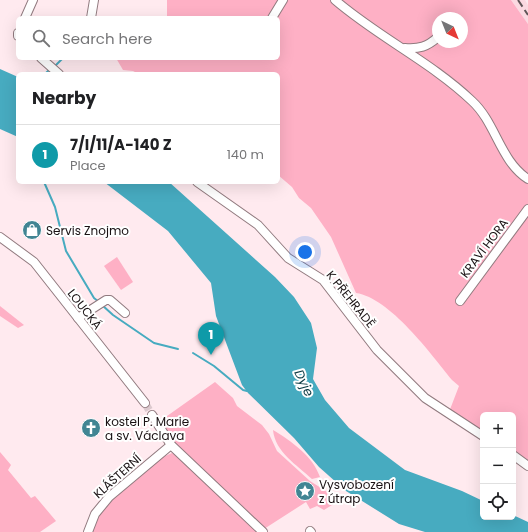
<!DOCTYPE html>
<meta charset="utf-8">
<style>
:root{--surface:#fff;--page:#f2f2f2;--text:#202124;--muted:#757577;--line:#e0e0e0;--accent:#418593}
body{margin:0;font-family:Poppins,sans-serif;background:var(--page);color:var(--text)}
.controls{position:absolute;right:12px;bottom:12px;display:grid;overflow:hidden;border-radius:6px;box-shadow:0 4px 16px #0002}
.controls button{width:36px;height:36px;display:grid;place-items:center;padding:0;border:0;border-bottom:1px solid var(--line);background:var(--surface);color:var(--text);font:20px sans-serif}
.compass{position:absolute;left:432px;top:12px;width:36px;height:36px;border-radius:50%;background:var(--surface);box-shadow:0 4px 16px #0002;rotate:137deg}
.you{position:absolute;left:305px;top:252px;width:14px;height:14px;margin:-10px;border:3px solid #fff;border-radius:50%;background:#1a73e8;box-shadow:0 0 0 6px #1a73e833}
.badge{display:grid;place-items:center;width:26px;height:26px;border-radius:50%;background:var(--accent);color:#fff;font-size:13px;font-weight:700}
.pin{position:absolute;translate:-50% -33px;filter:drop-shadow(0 1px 2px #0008)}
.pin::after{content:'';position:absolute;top:21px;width:14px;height:12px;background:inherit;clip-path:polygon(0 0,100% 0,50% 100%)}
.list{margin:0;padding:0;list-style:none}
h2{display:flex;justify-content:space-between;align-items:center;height:52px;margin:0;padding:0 16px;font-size:17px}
h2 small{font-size:13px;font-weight:400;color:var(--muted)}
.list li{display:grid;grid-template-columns:26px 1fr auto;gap:12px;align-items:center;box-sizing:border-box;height:60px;padding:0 16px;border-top:1px solid var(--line)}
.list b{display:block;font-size:15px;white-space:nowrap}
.list p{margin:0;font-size:13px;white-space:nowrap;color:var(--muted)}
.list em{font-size:13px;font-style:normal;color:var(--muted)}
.icon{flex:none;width:22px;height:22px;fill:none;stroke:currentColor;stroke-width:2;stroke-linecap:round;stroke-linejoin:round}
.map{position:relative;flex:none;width:528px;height:532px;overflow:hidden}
.search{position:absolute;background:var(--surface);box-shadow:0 4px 16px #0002;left:16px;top:16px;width:264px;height:44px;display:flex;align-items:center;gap:10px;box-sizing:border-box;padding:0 14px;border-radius:6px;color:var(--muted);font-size:15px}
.panel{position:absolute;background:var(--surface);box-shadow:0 4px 16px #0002;left:16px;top:72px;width:264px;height:112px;border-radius:6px}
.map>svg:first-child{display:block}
.built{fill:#fbd9e1}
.green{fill:#feb0c5;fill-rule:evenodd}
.water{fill:#47abc0}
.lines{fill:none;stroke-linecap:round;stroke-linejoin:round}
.stream{stroke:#47abc0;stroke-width:2}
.minor-tunnel{stroke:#dcc9ce;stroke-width:8;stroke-dasharray:8 4;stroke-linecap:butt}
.minor-casing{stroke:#917a7f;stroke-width:10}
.minor{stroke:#fff;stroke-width:8}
.rail{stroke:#615558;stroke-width:2;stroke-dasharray:8 4;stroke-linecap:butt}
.labels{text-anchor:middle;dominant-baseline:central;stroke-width:4;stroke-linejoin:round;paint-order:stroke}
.poi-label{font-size:12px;fill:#191113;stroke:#fff;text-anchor:start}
.street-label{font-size:12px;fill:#191113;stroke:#fff}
.water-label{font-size:13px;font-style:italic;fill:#0c3b44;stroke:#fff}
</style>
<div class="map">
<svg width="528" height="532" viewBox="0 0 528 532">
<rect width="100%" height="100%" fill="#ffeaef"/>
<path class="built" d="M511 0H525L528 5V24Z"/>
<g class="green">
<path d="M167 0H511L528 24V461L513 453V415H483V432L449 412 459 386 452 380C431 354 390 298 356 293L331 237 311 208 299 198 292 187 278 175V74H139L133 71 123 70 116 58H278V18H167ZM438 18H462V42H438Z"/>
<path d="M117 257 133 282 121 290 104 266Z"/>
<path d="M0 306 24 325 18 328 0 316Z"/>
<path d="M215 382 233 398 237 406 262 425 269 434 277 451 310 481 340 500 324 510 317 506 310 509 306 502 264 529 174 443 160 421Z"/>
<path d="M273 430C291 441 313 456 320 477L312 479C297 465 275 452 273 430Z"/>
<path d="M0 452 11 465 8 470 31 498 35 496 56 521 40 532H0Z"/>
<path d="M172 453 176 455 259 532H91L97 516 110 499 163 457Z"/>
</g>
<g class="water">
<path d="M0 69 18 77V137L0 129Z"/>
<path d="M104 182H169L275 277 294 297 311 323 317 348 313 379 325 400 349 428 405 470 462 491 483 501V517H513V515L528 522V532H425L399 524 346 491 319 467 294 438 248 393 242 385 216 316 211 283 168 231Z"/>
</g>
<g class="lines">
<g class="stream">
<path d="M54 67 63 58"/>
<path d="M45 74 50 69"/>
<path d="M44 182 55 207 66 251 94 298 99 302"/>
<path d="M102 305 113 315 154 343 178 349"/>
<path d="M193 353 214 366 243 390 247 391"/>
</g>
<path class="minor-tunnel" d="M145 403 152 415"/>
<defs>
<g id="minor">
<path d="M335 0C378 37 431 62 472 101 496 123 500 161 528 179"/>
<path d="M25 18 33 0"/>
<path d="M91 18 94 0"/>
<path d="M272 18 283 0"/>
<path d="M18 33V36"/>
<path d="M405 48C419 49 427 47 438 37"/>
<path d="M41 58 59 74"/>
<path d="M197 182 258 225 288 258 323 280 377 350 425 398 483 436"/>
<path d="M0 237 34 262 145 403"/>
<path d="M460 301 528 209"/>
<path d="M78 318 106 300H110L125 313"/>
<path d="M152 415 171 445 263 532"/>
<path d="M513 455 528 466"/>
<path d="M310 531 311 532"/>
<path d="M88 532 95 514 109 497 171 445"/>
</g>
</defs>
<use href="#minor" class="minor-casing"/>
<use href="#minor" class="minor"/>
<path class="rail" d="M518 0 528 15"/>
</g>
<defs>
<symbol id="shop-disc" viewBox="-11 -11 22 22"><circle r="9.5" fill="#418593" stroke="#fff"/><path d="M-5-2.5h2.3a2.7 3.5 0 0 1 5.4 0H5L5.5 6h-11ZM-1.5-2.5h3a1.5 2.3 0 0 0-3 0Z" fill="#fff"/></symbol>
<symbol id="church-disc" viewBox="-11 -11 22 22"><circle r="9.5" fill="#418593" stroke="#fff"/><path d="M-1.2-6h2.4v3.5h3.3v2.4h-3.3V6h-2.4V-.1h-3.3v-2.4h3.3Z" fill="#fff"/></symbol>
<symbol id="sight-disc" viewBox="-11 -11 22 22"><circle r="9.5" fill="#418593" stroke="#fff"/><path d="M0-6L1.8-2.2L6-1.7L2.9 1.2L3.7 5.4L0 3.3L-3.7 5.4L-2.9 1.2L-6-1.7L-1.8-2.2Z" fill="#fff"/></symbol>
</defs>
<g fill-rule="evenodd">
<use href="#shop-disc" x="21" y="219" width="22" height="22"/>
<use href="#church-disc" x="80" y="417" width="22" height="22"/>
<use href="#sight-disc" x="294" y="480" width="22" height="22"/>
</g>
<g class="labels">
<g class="poi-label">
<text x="46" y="230">Servis Znojmo</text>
<text x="105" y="421">kostel P. Marie<tspan x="105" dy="14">a sv. Václava</tspan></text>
<text x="319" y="484">Vysvobození<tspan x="319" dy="14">z útrap</tspan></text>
</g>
<g class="street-label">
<text transform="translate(484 248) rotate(-53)">KRAVÍ HORA</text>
<text transform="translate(351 299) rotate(51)">K PŘEHRADĚ</text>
<text transform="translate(85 309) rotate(52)">LOUCKÁ</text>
<text transform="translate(117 476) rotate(-42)">KLÁŠTERNÍ</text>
</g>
<g class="water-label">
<text transform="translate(304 383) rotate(65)">Dyje</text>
</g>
</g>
</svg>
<div class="controls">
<button>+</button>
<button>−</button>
<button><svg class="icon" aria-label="locate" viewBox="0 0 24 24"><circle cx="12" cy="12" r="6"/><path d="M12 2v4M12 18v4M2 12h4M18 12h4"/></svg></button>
</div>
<svg class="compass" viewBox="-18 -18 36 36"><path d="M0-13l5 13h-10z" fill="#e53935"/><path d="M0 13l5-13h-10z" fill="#757577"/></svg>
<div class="you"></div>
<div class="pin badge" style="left:211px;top:355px;background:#0f9aa8">1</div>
<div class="search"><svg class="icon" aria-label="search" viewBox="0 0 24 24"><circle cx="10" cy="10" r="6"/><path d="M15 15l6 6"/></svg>Search here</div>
<section class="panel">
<h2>Nearby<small></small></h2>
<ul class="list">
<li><span class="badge" style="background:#0f9aa8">1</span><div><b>7/I/11/A-140 Z</b><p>Place</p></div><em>140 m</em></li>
</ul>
</section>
</div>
